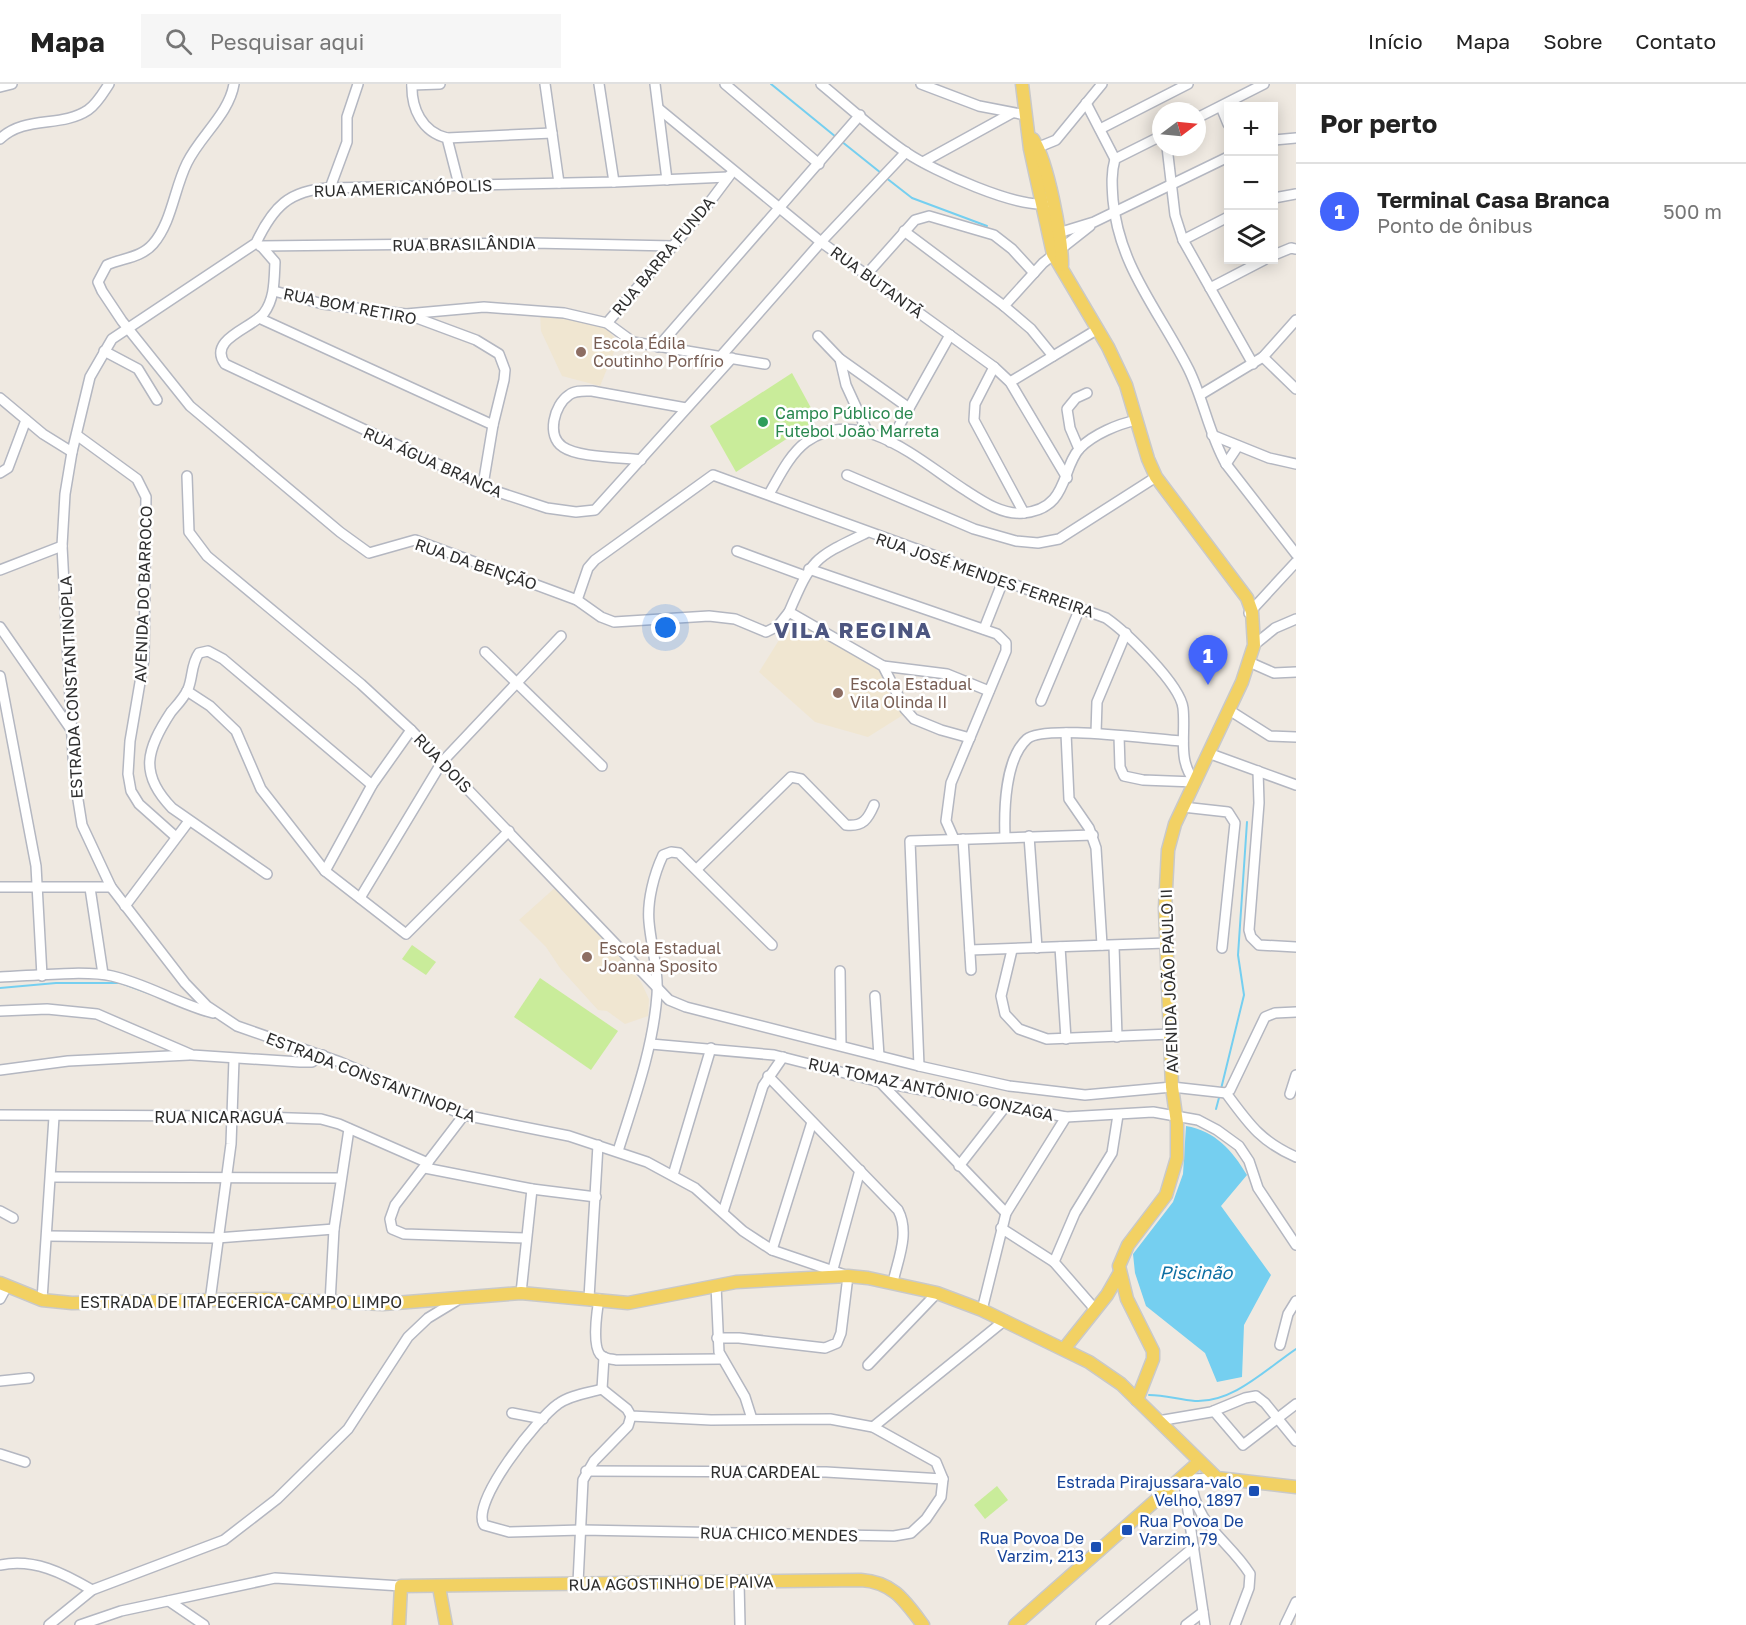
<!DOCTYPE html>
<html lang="pt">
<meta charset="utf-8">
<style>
:root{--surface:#fff;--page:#f6f6f6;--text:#222;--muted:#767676;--line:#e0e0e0;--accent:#4264fb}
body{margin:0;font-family:"Golos Text",sans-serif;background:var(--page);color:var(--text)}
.controls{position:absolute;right:18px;top:18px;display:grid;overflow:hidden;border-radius:0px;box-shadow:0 3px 15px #0003}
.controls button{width:54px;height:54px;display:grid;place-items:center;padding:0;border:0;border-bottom:2px solid var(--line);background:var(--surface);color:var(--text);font:30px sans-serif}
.compass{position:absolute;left:1152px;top:18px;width:54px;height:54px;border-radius:50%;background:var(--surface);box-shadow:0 3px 15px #0003;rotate:74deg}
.you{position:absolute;left:666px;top:544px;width:21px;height:21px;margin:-15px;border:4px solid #fff;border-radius:50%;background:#1a73e8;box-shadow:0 0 0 9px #1a73e833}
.badge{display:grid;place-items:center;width:39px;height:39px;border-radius:50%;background:var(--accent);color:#fff;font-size:20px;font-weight:700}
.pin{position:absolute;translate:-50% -50px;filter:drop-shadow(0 2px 3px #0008)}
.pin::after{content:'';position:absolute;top:32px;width:21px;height:18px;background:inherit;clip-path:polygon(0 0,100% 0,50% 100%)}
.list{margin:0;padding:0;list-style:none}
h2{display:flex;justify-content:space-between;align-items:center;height:78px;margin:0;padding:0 24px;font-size:26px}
h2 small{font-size:20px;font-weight:400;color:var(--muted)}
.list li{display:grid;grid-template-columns:39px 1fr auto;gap:18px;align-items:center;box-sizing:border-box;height:96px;padding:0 24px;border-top:2px solid var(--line)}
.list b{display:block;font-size:22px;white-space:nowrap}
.list p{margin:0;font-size:20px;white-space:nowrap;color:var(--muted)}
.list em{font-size:20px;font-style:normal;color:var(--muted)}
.icon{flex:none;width:33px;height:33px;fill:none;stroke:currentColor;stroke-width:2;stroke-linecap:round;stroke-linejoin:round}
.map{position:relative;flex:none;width:1296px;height:1541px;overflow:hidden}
header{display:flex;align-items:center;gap:36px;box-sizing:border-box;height:84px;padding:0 30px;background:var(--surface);border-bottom:2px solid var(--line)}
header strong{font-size:28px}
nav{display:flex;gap:33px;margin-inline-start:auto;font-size:21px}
.search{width:420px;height:54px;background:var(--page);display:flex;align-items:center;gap:15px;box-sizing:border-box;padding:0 21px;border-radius:0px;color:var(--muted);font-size:22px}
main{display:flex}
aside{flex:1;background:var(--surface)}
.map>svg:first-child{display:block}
.education{fill:#f0e6d1}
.pitch{fill:#c9ec9a}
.water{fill:#75cff0}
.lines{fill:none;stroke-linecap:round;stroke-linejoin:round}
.stream{stroke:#75cff0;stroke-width:2}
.minor-casing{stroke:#b4b7c1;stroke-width:12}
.major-casing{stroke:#c9c9c9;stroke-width:15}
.minor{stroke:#fff;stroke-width:9}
.major{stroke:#f2d163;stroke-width:12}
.education-dot{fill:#8d6e63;stroke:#fff;stroke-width:2}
.leisure-dot{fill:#2e9e5b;stroke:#fff;stroke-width:2}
.transit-dot{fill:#1a4fb4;stroke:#fff;stroke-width:2}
.labels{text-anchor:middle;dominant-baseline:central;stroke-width:5;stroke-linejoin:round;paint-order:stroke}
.street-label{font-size:16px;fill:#2e2e2e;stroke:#fff}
.education-label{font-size:16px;fill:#785e54;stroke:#fff;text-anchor:start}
.leisure-label{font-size:16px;fill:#27864d;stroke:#fff;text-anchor:start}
.transit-label{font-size:16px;fill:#164399;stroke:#fff;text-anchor:end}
.water-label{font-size:18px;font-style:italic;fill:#0d6fa3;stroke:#fff}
.district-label{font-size:22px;font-weight:bold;letter-spacing:1.5px;fill:#4d5680;stroke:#fff}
</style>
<header>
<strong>Mapa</strong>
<div class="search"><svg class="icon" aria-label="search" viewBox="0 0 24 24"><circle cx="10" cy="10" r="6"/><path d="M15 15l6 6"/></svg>Pesquisar aqui</div>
<nav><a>Início</a><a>Mapa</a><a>Sobre</a><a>Contato</a></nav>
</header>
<main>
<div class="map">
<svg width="1296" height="1541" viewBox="0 0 1296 1541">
<rect width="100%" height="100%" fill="#efe9e1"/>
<g class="education">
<path d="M540 230 564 233 607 245 618 258 600 302 562 292 541 247Z"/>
<path d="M794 532 881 585 903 631 868 653 815 638 759 588Z"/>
<path d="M557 802 641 898 649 915 648 932 625 940 607 927 598 926 560 884 546 863 519 836Z"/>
</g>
<g class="pitch">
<path d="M792 289 817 335 736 388 710 342Z"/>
<path d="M412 861 436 878 426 891 402 875Z"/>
<path d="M540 894 618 947 591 986 514 933Z"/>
<path d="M997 1402 1008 1416 985 1435 974 1421Z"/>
</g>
<path class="water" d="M1186 1042C1215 1047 1232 1066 1247 1091L1221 1122 1271 1191 1244 1241 1242 1293 1217 1298 1205 1269 1146 1222 1135 1189 1133 1170 1173 1118 1183 1090Z"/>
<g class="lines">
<g class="stream">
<path d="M771 0 836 53"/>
<path d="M841 57 881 89"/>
<path d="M885 93 912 114 987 142"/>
<path d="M0 904 56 899H121L151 910"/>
<path d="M1221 1005 1244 911 1238 871 1247 738"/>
<path d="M1216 1025 1220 1010"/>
<path d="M1149 1311C1166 1311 1179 1316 1195 1317 1233 1319 1266 1285 1296 1265"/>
</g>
<defs>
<g id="minor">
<path d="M234 0C229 30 200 52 187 79 174 105 172 138 153 160 141 174 122 174 107 181L98 198 102 207 122 237 190 322 340 448 369 469 415 456 577 516 601 533 614 538 709 532 735 535 766 548 778 542 789 528"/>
<path d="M412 0C411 24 422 48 447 54L459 101"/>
<path d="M545 0 559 99"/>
<path d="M599 0 614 98"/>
<path d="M655 0 667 96"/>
<path d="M725 0 819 80"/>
<path d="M821 0C849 23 877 49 907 69 932 86 1019 126 1048 119"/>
<path d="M921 0 979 22 1026 31"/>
<path d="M412 1 440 0"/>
<path d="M0 3 12 0"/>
<path d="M1086 19 1115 75"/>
<path d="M1221 23 1228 40"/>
<path d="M659 25 821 158 994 283 1010 298 1067 394"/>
<path d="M1197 34 1264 0"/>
<path d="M1100 45 1188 0"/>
<path d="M1161 52 1115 75C1111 89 1112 102 1113 116 1119 183 1160 228 1189 286 1204 317 1209 350 1226 380L1296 470"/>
<path d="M447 54 552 49"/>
<path d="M0 55C25 31 61 44 88 26 97 20 103 9 109 0"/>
<path d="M1274 56 1296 54"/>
<path d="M1167 63 1175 131 1183 156 1253 280"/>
<path d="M1034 65 1056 56 1102 0"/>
<path d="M923 78 1012 29"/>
<path d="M330 104 347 58V33L358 0"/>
<path d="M1274 114 1296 110"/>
<path d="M904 147 1004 222 1031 245 1053 272"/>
<path d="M1055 150 1094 138 1228 73"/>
<path d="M1183 156 1228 133"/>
<path d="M260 162 533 159 673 162"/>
<path d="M262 163 275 178C274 196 275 214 264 229 253 244 207 255 225 280L495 407 547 424 576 428 595 426 732 274"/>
<path d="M1274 171 1291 164 1296 165"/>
<path d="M867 190 915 136 929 132 994 151 1012 165 1034 189"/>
<path d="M1210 204 1264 176"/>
<path d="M274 207 323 220 406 230 476 256 499 270 505 286 504 296 493 341 483 401"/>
<path d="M1004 222 1043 179 1090 142"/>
<path d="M406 230 484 223 564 229 607 239 633 258 765 280"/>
<path d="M259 234 493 341"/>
<path d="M607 239 703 127 730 91"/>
<path d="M818 252 840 275 909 324"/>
<path d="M658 263 860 31"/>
<path d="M104 267 138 285 157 316"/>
<path d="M721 272 821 158 906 68"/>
<path d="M1263 273 1296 305"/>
<path d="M840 275 846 301 868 349"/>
<path d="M994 283 975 320 974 336 1024 429"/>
<path d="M1010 298 1098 245"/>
<path d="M1200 311 1263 273 1296 236"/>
<path d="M0 314 43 350 72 368"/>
<path d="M1212 351 1269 374 1296 380"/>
<path d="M78 352 137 395 146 413 144 575 130 657 128 690 131 707 139 720 176 753"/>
<path d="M890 358 950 251"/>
<path d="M1079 365 1070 344 1067 325 1076 314 1087 309"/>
<path d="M641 376C622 373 579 374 563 363 546 352 554 321 569 311 575 306 584 307 592 307L686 324"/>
<path d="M1226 380 1238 362"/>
<path d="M0 389 8 384 26 336"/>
<path d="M847 391 974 445 1016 457 1038 459 1059 455 1156 393"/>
<path d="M187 392 189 448 207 472 361 600 411 646 669 916 686 923 919 982 1009 1002 1085 1011 1172 1003 1226 1009 1230 1006 1265 933 1275 929 1296 928"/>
<path d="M769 410C779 393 789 371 806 358 859 319 921 378 965 406 982 417 1002 431 1023 429 1069 425 1061 384 1080 364 1094 350 1118 340 1137 336"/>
<path d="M866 449C814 474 812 474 789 528L883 582 905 625 914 635 941 646 970 654"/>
<path d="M737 467 805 492"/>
<path d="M809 485 997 550 1006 559V567L951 699 946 737 954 755"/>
<path d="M0 486 62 462"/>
<path d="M577 516 588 484 595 476 713 391 1106 534C1126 548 1180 600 1183 624 1186 651 1177 676 1195 698"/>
<path d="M1249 529 1296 478"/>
<path d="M0 543 70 644"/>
<path d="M984 545 1003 497"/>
<path d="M1254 561 1275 544 1296 535"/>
<path d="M485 568 602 682"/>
<path d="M1249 578 1274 589 1296 588"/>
<path d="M883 582 947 590 989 607"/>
<path d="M0 592 36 782 42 892"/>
<path d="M187 607 210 622 236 647 261 705 325 787 406 850 509 747"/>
<path d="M1041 617 1080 524"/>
<path d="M1229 626 1270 652 1296 653"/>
<path d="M1066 649 1069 715 1089 744 1096 764 1102 861"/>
<path d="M1096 649 1097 618 1126 549"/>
<path d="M1119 652 1120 683 1124 692 1143 696 1195 698"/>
<path d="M1208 669 1296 701"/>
<path d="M1258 687 1259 719 1249 846 1251 853 1259 861 1296 863"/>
<path d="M1183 723 1228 728 1235 739 1222 864"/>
<path d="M1029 752 1037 864"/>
<path d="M1005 753C1004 726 1005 675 1027 655 1044 640 1155 656 1183 657"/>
<path d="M963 755 971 886"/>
<path d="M697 785 791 693 801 695 846 741C863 743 868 735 874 721"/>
<path d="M325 787 372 701 411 646"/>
<path d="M267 790 172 724C139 690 146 666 171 628 177 621 184 614 188 605 193 593 191 580 199 569L208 567 223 575 372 701"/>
<path d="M0 803H111"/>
<path d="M90 804 103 890"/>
<path d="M360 814 442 678 561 552"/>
<path d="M125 822 189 737"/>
<path d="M1114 862 1117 953"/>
<path d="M1060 863 1066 955"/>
<path d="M970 866 1166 859"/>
<path d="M1012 866 1001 912 1005 930 1019 945 1047 955 1171 950"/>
<path d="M840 887 841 961"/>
<path d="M0 893C30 892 85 886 112 892 147 900 178 920 213 929"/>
<path d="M875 912 879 972"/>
<path d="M0 927 47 925 97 930 192 971 300 978H312L323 971"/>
<path d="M651 960 774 971 880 998 1066 1033 1153 1028 1198 1036 1217 1046 1239 1062 1249 1077 1258 1104 1296 1161"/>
<path d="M919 982 910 757 1093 751"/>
<path d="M0 986 68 977 189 971"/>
<path d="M768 992 898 1126C910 1149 898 1175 893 1198"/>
<path d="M880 998 1006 1129"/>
<path d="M1226 1009C1249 1040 1260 1057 1296 1073"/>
<path d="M1290 1010 1296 991"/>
<path d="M0 1031 234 1032 321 1035 339 1040 428 1079"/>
<path d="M464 1031 395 1121 390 1135 392 1145 404 1150 525 1154"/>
<path d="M618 1067C634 1016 653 965 657 911 659 887 651 862 649 838 647 817 654 790 663 771L671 768 679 769 772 861"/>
<path d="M959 1082 1005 1023"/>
<path d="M425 1084 532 1105 596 1113"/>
<path d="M673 1091 711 964"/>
<path d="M51 1093 340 1094"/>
<path d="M0 1127 13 1134"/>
<path d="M723 1128 763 1002 783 973"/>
<path d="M1001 1144 1054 1178 1094 1224"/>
<path d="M48 1152 217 1154 334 1145"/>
<path d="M772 1166 812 1038"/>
<path d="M1054 1178 1075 1129 1112 1069 1118 1031"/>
<path d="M833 1185 860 1086"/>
<path d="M716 1201 719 1268 745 1313 752 1335"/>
<path d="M521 1209 532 1105"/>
<path d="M589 1214 598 1061"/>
<path d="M0 1215 7 1202"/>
<path d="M599 1215C597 1227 591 1265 602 1272 606 1275 612 1275 616 1276L720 1275"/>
<path d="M42 1216 54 1033"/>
<path d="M210 1217 231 1060 234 975"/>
<path d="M330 1219 334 1145 349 1045"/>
<path d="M982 1226 1006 1129 1066 1033"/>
<path d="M717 1254H739L825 1264 837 1259 841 1249 848 1192 772 1166 743 1147 695 1104 647 1078 569 1052 464 1031 340 978 237 942 207 922 185 899 111 803 82 741 74 691 62 462 65 410 72 368 90 293 112 255 256 159C273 123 289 106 330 104L614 98 728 93"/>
<path d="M1280 1261 1288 1230 1296 1217"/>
<path d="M868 1281 937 1209"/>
<path d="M0 1297 29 1294"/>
<path d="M602 1305 627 1325 631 1332 711 1336 830 1335 873 1343 936 1378 943 1395 941 1413 926 1435 911 1449 894 1452 582 1446 509 1448 484 1441C470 1418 538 1334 558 1320 570 1311 588 1309 602 1305Z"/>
<path d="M602 1305 604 1273"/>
<path d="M1214 1327 1243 1361 1296 1320"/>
<path d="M512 1329 543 1335"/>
<path d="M1158 1337 1211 1328 1245 1314 1256 1312 1265 1319 1296 1357"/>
<path d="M873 1343 1005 1236"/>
<path d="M0 1370 25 1378"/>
<path d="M586 1387 826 1388 943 1395"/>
<path d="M1191 1395C1195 1442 1228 1455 1250 1490L1249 1504 1235 1541"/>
<path d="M0 1481C34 1474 63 1489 92 1506"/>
<path d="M739 1498 740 1541"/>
<path d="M578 1499 583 1396 594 1377 628 1342 631 1332"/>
<path d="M169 1517 204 1541"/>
<path d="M49 1541 92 1506 224 1456 277 1415 348 1345 408 1253 428 1234 456 1217"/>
<path d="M80 1541 121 1527 275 1494 401 1502"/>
<path d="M1101 1541 1194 1463"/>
<path d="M1186 1541 1203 1528"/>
<path d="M1205 1541 1183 1393 1191 1395 1217 1394"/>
<path d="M1285 1541 1296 1518"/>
</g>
<g id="major">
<path d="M1022 0 1030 65 1053 170 1108 263 1126 301 1148 375 1156 393 1247 514 1252 528 1254 561 1242 598 1175 740 1168 766 1165 824 1172 1003 1177 1039V1074L1166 1111 1128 1161 1119 1182 1127 1215 1153 1267V1275L1137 1316"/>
<path d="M1033 55C1048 78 1062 153 1062 181"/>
<path d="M0 1199 42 1216 72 1219 266 1215 383 1220 521 1209 628 1219 736 1198 848 1192 868 1194 937 1209 982 1226 1089 1278 1121 1300 1217 1394 1296 1403"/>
<path d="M1064 1265 1107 1211 1119 1190"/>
<path d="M439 1503 446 1541"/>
<path d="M399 1541 401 1502 861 1496C893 1498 905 1517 923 1541"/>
<path d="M1015 1541 1199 1378"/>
</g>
</defs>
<use href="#minor" class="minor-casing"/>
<use href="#major" class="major-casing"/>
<use href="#minor" class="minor"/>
<use href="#major" class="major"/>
</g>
<g class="education-dot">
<circle cx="581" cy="268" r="6"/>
<circle cx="838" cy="609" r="6"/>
<circle cx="587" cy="873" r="6"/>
</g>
<circle class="leisure-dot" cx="763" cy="338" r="6"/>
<g class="transit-dot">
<rect x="1248" y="1401" width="12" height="12" rx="3"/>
<rect x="1121" y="1440" width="12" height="12" rx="3"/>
<rect x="1090" y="1457" width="12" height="12" rx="3"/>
</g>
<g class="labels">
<g class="street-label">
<text transform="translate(403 104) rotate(-2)">RUA AMERICANÓPOLIS</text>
<text transform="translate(464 160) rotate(-1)">RUA BRASILÂNDIA</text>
<text transform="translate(663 172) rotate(-50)">RUA BARRA FUNDA</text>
<text transform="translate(877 198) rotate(36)">RUA BUTANTÃ</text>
<text transform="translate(350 222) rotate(11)">RUA BOM RETIRO</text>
<text transform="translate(433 378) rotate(24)">RUA ÁGUA BRANCA</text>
<text transform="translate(476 480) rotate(19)">RUA DA BENÇÃO</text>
<text transform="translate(985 491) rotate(19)">RUA JOSÉ MENDES FERREIRA</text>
<text transform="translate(143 510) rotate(-88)">AVENIDA DO BARROCO</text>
<text transform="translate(71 603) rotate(-93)">ESTRADA CONSTANTINOPLA</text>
<text transform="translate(443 679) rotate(46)">RUA DOIS</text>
<text transform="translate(1169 897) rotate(-92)">AVENIDA JOÃO PAULO II</text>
<text transform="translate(371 993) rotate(21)">ESTRADA CONSTANTINOPLA</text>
<text transform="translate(931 1005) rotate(12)">RUA TOMAZ ANTÔNIO GONZAGA</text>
<text x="219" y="1033">RUA NICARAGUÁ</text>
<text x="241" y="1218">ESTRADA DE ITAPECERICA-CAMPO LIMPO</text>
<text x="765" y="1388">RUA CARDEAL</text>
<text transform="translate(779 1450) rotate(1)">RUA CHICO MENDES</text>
<text transform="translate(671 1499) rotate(-1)">RUA AGOSTINHO DE PAIVA</text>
</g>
<g class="education-label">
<text x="593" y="259">Escola Édila<tspan x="593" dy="18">Coutinho Porfírio</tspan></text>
<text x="850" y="600">Escola Estadual<tspan x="850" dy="18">Vila Olinda II</tspan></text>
<text x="599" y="864">Escola Estadual<tspan x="599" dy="18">Joanna Sposito</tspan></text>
</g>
<g class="leisure-label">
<text x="775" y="329">Campo Público de<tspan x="775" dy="18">Futebol João Marreta</tspan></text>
</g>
<g class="transit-label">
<text x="1242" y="1398">Estrada Pirajussara-valo<tspan x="1242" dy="18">Velho, 1897</tspan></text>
<text x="1139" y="1437" text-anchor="start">Rua Povoa De<tspan x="1139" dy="18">Varzim, 79</tspan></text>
<text x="1084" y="1454">Rua Povoa De<tspan x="1084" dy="18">Varzim, 213</tspan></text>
</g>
<g class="water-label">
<text x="1196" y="1188">Piscinão</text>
</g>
<g class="district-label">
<text x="853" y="545">VILA REGINA</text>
</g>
</g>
</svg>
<div class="controls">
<button>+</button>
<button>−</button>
<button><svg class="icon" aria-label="layers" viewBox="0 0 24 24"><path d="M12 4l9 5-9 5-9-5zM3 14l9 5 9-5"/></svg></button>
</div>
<svg class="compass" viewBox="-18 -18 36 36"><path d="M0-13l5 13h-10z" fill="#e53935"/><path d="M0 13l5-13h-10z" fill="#767676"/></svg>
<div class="you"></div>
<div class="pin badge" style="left:1208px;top:601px">1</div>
</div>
<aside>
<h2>Por perto<small></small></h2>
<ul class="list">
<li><span class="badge">1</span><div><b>Terminal Casa Branca</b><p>Ponto de ônibus</p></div><em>500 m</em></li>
</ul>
</aside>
</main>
